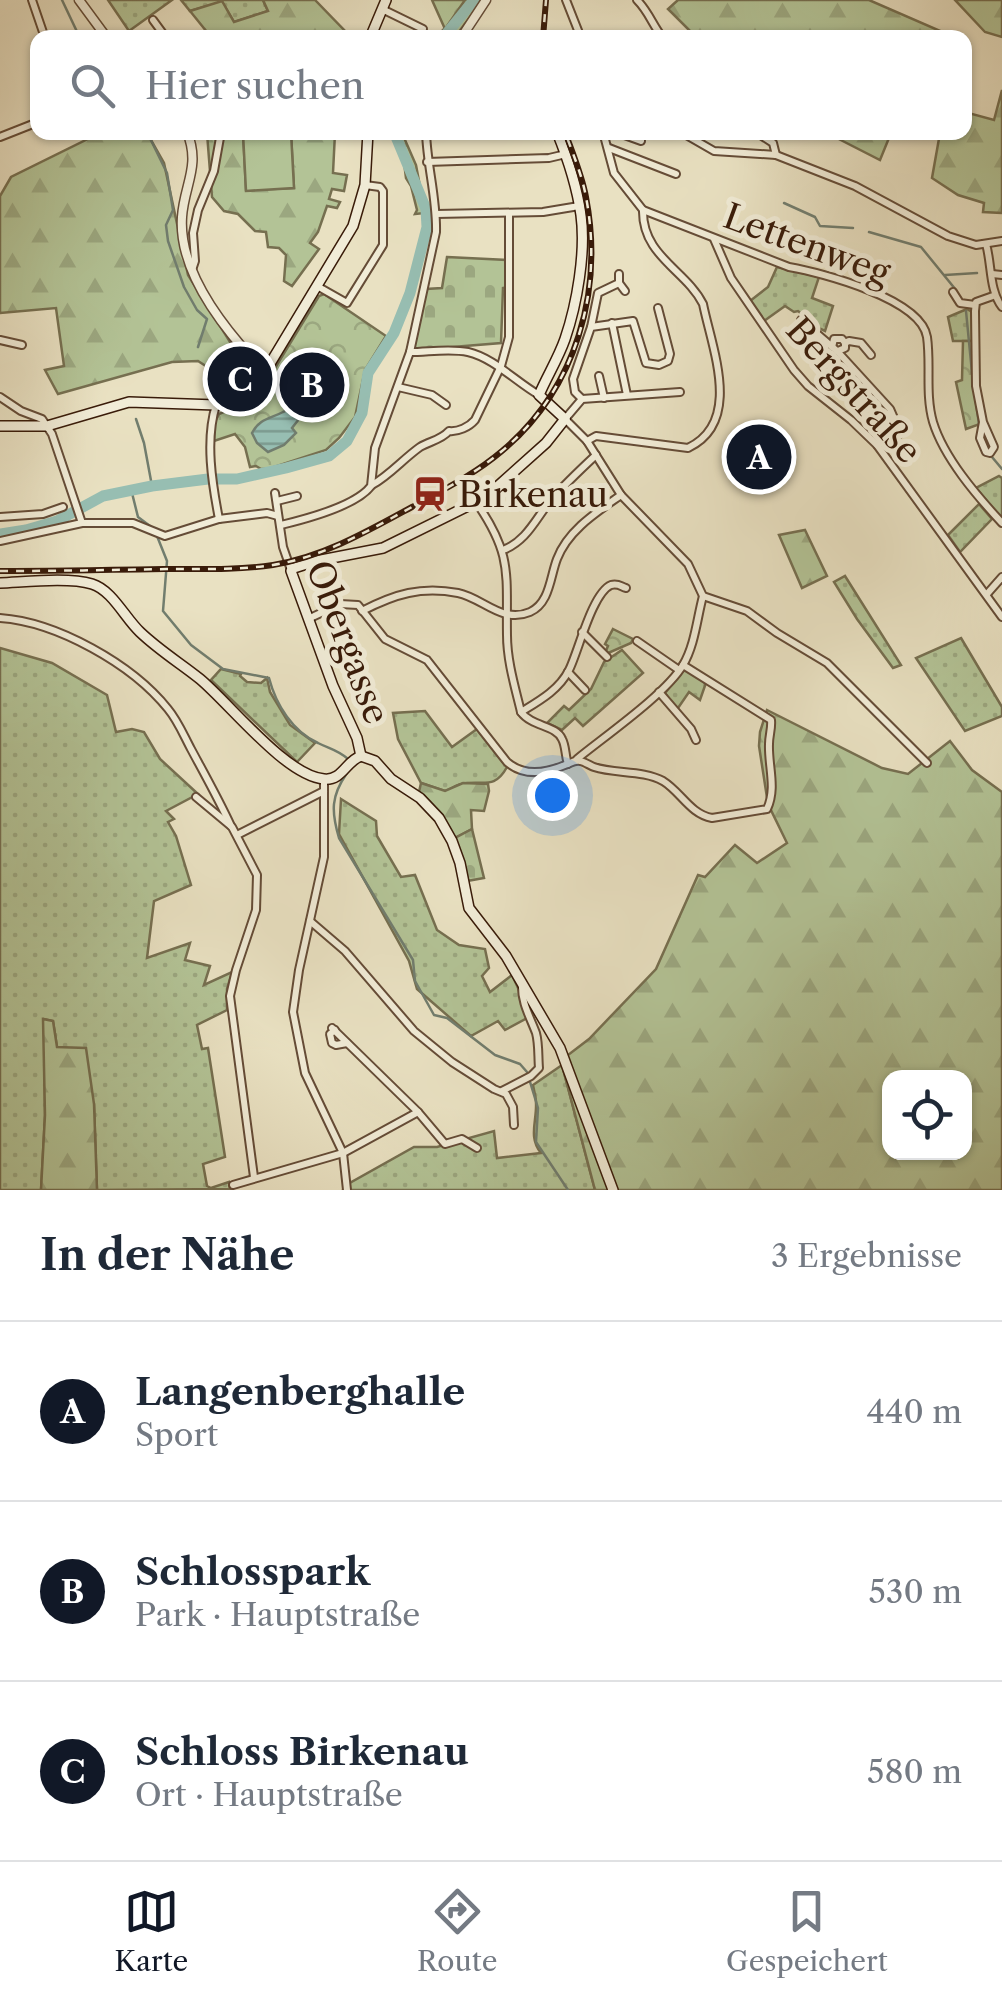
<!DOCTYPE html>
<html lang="de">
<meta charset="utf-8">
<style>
:root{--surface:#fff;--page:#f2f2f3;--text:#1f2937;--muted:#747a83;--line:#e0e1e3;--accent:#111827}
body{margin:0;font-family:"Libre Caslon Text",serif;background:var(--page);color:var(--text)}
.controls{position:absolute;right:30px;bottom:30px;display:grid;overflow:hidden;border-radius:20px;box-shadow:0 2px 8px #0004}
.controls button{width:90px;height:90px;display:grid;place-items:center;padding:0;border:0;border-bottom:2px solid var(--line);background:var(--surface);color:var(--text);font:50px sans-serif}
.you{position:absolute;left:552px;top:795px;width:35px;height:35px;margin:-25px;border:8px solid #fff;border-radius:50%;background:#1a73e8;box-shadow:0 0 0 15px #1a73e833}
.badge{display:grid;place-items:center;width:65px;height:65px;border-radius:50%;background:var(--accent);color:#fff;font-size:32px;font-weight:700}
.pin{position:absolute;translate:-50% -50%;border:5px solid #fff;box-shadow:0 2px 10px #0006}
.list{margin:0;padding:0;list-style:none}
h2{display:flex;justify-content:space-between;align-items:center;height:130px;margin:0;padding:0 40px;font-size:42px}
h2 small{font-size:32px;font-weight:400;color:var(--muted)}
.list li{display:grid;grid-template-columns:65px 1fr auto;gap:30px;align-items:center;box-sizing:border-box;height:180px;padding:0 40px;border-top:2px solid var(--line)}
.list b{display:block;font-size:38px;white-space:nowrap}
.list p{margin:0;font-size:32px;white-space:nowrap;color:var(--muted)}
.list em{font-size:32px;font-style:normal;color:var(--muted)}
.icon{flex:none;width:55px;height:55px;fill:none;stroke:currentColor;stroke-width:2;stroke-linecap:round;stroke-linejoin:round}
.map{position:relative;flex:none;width:1002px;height:1190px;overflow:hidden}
.search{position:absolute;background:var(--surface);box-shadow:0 2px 8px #0004;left:30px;right:30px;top:30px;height:110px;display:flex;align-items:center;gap:25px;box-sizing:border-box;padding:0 35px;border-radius:20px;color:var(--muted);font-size:38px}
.sheet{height:670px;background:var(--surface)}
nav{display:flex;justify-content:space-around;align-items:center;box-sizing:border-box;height:140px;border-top:2px solid var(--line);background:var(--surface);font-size:28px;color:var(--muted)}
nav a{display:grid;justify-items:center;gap:5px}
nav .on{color:var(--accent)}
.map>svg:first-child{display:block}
.grass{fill:url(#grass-dots);stroke:#766f50;stroke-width:2.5}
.forest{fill:url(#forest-firs);stroke:#766f50;stroke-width:2.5;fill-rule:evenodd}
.cemetery{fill:url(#cemetery-stones);stroke:#766f50;stroke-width:2.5}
.park{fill:url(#park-crowns);stroke:#766f50;stroke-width:2.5}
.pitch{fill:#b3c396;stroke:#766f50;stroke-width:2.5}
.water{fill:url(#water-rules);stroke:#717d6e;stroke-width:2.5}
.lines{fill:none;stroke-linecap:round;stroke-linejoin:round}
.stream{stroke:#717d6e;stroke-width:2.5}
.river{stroke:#97beb2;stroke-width:11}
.minor-casing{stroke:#654c37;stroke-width:10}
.tertiary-casing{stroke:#654c37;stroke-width:11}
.secondary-casing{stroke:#391b09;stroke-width:12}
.minor{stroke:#f1ecd7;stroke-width:6}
.tertiary{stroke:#f1ecd7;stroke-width:8}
.secondary{stroke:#f1ecd7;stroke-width:9}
.rail-casing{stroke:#391b09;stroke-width:6}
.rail{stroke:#f1ecd7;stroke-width:2.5;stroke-dasharray:8;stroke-linecap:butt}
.labels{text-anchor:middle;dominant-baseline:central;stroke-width:10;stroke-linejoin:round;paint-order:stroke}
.street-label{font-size:35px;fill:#391b09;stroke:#f1ecd7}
.poi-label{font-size:35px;fill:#391b09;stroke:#f1ecd7;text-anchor:start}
</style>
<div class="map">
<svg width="1002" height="1190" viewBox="0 0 1002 1190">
<defs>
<pattern id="grass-dots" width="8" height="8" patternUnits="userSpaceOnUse" patternTransform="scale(2.5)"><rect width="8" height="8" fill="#b3c396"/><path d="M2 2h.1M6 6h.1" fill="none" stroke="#9ba780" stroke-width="1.8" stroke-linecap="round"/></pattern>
<pattern id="forest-firs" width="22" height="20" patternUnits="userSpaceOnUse" patternTransform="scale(2.5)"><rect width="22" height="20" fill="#b3c396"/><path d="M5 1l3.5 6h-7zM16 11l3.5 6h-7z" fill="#9ba780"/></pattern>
<pattern id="cemetery-stones" width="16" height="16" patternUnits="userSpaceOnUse" patternTransform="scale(2.5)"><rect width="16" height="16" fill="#b3c396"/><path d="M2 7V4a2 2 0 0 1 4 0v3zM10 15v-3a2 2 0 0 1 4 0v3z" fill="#9ba780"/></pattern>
<pattern id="park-crowns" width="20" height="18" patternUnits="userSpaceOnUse" patternTransform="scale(2.5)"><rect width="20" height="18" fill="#b3c396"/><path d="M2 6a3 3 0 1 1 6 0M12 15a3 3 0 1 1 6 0" fill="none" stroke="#9ba780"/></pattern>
<pattern id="water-rules" width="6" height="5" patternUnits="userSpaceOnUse" patternTransform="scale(2.5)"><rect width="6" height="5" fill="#97beb2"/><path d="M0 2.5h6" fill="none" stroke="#7c9a8f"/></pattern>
</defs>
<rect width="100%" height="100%" fill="#e9e1c2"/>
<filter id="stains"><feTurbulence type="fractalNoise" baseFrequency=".002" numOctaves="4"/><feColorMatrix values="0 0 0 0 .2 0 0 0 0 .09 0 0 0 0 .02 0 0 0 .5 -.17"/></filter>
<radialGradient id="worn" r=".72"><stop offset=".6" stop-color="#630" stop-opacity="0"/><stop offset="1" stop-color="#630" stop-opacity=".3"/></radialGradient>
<g class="grass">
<path d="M108 0H172L129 31Z"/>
<path d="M181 0H263L268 11 234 22 222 2 190 11Z"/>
<path d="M464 0H483L455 37 435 38 448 25Z"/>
<path d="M394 133H402L416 165 425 213 415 214 417 210 411 186 406 178 403 154Z"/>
<path d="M777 267 819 277 812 298 833 306 825 331 808 323 810 320 798 311 794 312 785 306 764 321 750 301 768 287Z"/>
<path d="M967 309 972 312V341H953L948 317Z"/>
<path d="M999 476 1002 478V519L976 488Z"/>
<path d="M979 504 992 519 960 552 948 535Z"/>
<path d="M845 576 901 665 893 668 857 619 834 582Z"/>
<path d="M961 638 1002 707V716L965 731 916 658Z"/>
<path d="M0 648 52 663 107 695 116 732 132 729 144 732 160 759 198 794 166 811 174 819 168 822 176 836 191 885 154 901 147 958 190 943 185 960 210 966 204 985 232 972 227 989V1010L197 1025 202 1049 208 1048 225 1157 203 1164 207 1186 211 1188 229 1182 230 1189 97 1190 94 1104 57 1047 53 1021 44 1019 45 1115 41 1190H0Z"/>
<path d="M622 650 643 673 583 726 575 718 562 730 547 723 564 706 569 710 591 689 604 662Z"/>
<path d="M221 669 241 674 240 676 247 682 261 683 267 678 270 692 290 725 315 743 297 762 211 680Z"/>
<path d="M684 669 707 680 700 700 689 692 676 711 665 693Z"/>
<path d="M425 711 452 747 477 729 507 767C494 791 482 779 461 784 456 785 451 789 445 791L421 783 398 739 393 713Z"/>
<path d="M341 799 376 821 377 836 401 877 415 875 437 930 459 945 485 949 489 968 482 976 490 992 512 975 531 1016 505 1030 498 1021 471 1036 417 989 409 961 339 834Z"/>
<path d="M562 1065 595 1190H343L348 1184 414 1147H437L494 1131 497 1158 541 1153C528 1137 537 1121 536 1103 536 1097 534 1091 533 1085Z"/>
</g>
<g class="forest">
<path d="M263 0H315L347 33V37H211L190 11 222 1 234 22 268 11Z"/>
<path d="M678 0H869L945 33V38L696 37 668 9Z"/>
<path d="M955 0H1002V37L985 32Z"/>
<path d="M1002 90V213L983 212 984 203 958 195 932 178 940 133 892 135 894 132H964L965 112 994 120Z"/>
<path d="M100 133H147L164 163 188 275 237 353 212 370 198 361 172 362 58 394 45 370 64 366 56 308 0 313V196L11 177Z"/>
<path d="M207 133H243L246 190 294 188 291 133H335L333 173 347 175 344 191 332 189 329 199 340 202 337 208 327 206 318 232 310 243 319 249 292 286 284 281 286 255 279 248 268 247 266 232 255 231 238 214 224 211 212 197Z"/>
<path d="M827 133H891L880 160Z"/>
<path d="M805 530 827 576 802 588 779 535Z"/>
<path d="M767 710 882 768 908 774 950 741 972 770 1002 792V1190H595L562 1065 568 1055 589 1039 656 969 698 875 705 877 735 845 757 863 787 843 768 804 759 746 760 732ZM890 1078H964V1152H890Z"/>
<path d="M421 783 445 791 463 783 488 784 489 791 484 811 471 810 472 829 455 838 419 792Z"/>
<path d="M43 1019 53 1021 57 1047 86 1048 94 1104 97 1190H41L45 1115Z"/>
</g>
<g class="cemetery">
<path d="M447 257 507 260 508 287 503 288 501 343 416 350 413 347 426 289 442 288Z"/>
<path d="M472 829 484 878 467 881 455 838Z"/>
</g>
<g class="park">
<path d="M432 0H465L445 29Z"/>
<path d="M324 294 386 336 365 370 355 417 339 438 326 450 268 469H261L256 466 250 467 245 447 235 434 214 441 215 422 219 414 245 403 261 391 319 296Z"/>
<path d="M963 341H972V374L980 424 966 429 956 382 962 380Z"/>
<path d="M613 629 633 639 631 643 606 654 605 653 608 646 605 644Z"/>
</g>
<path class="pitch" d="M243 133H291L294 188 246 191Z"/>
<path class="water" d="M296 403 302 408 299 419 292 428 296 433 284 445 268 452 257 443 252 433C260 418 270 419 283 412 288 410 292 406 296 403Z"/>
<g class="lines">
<g class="stream">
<path d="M62 0 80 38"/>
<path d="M147 132 167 173 173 210 166 225 168 241 184 287 197 310 207 319 198 347"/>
<path d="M784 203 815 217 820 226 853 228"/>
<path d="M869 232 921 247 956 290"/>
<path d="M945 275 977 273"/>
<path d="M966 311 973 383"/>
<path d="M975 396 979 424"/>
<path d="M136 419 144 443 152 486"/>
<path d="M992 457 1002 469"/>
<path d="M131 489 138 517 154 529"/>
<path d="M157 536 167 561 163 611 191 645 223 669 269 678C276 705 293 732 318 743 330 749 338 750 348 759"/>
<path d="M347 773C331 796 331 811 339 838L413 960 415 981 434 1015 447 1018 495 1055 520 1064 527 1072 538 1108 536 1142 568 1190"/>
</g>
<g class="river">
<path d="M443 38 474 0"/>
<path d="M0 534 26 530 57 521 103 496 152 486 208 479H237L286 468 329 456 347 441 362 413 368 373 394 333 410 293 427 227 426 209 394 132"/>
</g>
<defs>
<g id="minor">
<path d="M32 0 45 38"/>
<path d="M566 0 581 38"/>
<path d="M637 0C649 12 653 26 663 38"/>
<path d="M382 9 423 29"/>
<path d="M153 20 164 35"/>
<path d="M465 32 475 38"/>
<path d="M603 132 614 173 643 210 789 267C823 273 921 299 927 337 931 365 925 394 933 422 944 458 977 496 1002 523"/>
<path d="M616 132 641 141"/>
<path d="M681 132 714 151 776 155 855 186 948 236 976 245 1002 241"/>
<path d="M756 132 773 143 776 155"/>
<path d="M0 137 38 122"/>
<path d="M609 148 676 174"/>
<path d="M427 162 549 158 566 154"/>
<path d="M436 214 543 212 579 206"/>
<path d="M714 239 731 278 794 370 808 386 851 420 877 445 1002 617"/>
<path d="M986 244C992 265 989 290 1002 307"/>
<path d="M192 270 195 261 193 233 198 210 214 171 221 132"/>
<path d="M992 274 1002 275"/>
<path d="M619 283 625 291"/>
<path d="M317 286 347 303 383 245V191L380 187 365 185"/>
<path d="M953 292 960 303 975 305"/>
<path d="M801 320 837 351 890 409 900 432 897 437 877 445"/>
<path d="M612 323 627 395"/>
<path d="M591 327 598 293 619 283V274"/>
<path d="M0 340 22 345"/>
<path d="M845 343 849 341 861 343 871 355"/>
<path d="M832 347 834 339H842L845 343V348L838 351"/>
<path d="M410 352C428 352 450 348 468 352 494 358 516 382 539 395"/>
<path d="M599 376 604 398"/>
<path d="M398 387 432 395 446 405"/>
<path d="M680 392 582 399 565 419 587 441 621 495 688 564 703 596 747 611 777 633 827 663 927 763"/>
<path d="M0 397 21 411 42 419 52 434 82 523"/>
<path d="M582 399 575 392 573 379 591 327 633 321 646 363 659 365 668 361 670 354 658 308"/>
<path d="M216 405C205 440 212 483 219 519"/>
<path d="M983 422 980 438 986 452 990 453 994 447 983 422 976 386 975 311 976 302 993 296"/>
<path d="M587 441 596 436 688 448C743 422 712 349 703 304 686 270 642 256 643 210"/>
<path d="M372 485C390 475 403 459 420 447 430 441 441 440 449 431 458 432 469 427 475 420L501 366 509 337V213"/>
<path d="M275 493 283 547 291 570"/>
<path d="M277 501 297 496"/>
<path d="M476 502C513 555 506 574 507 635 507 661 515 687 521 712 532 727 556 725 562 739 566 746 565 756 568 764"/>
<path d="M0 517 43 514 63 507"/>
<path d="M281 525C306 519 356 506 371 486L375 448 410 352 436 232C437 199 427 166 426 132"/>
<path d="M0 541 82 523H133L165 536 219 519 267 513 278 516"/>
<path d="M503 550C527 541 536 518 551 500 565 484 581 469 596 455"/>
<path d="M987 594 1002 577"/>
<path d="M362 611C395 594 421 586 458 593 483 598 502 624 530 612 550 603 550 577 557 559 568 530 597 512 621 495"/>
<path d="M0 618C57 622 132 664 168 709 178 721 184 736 191 749 205 775 219 800 231 826"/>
<path d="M308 619 340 604 358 605 385 639 427 660 507 762C524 777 546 773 565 765 571 763 574 760 580 761 583 761 591 766 594 767 615 774 643 770 663 781 681 792 690 814 712 818L767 809C777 788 768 766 769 744 769 735 772 728 771 720L683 665"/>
<path d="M582 632 607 657"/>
<path d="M637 641 679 670"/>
<path d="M568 672 585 690"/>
<path d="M659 692 691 729 696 740"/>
<path d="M521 712C539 701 559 690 569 670 578 653 592 593 611 585 618 583 620 586 626 588"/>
<path d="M577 759C605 736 666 694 683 665 695 645 697 618 703 596"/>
<path d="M324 779V857L299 970 293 1012 305 1073 343 1153 347 1190"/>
<path d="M196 797 232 827 257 875 256 910 236 970 230 996 254 1177"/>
<path d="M237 835 324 791"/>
<path d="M310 921 345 951 414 1031 452 1062 494 1089 506 1094 513 1107 514 1125"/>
<path d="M332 1028 418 1112 445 1144 462 1139 477 1148"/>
<path d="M335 1030 330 1034 332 1043 336 1045 347 1043"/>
<path d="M502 1091 531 1076 539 1068C538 1057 539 1044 536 1033 530 1017 521 1002 522 984"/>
<path d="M233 1185 343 1153 418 1112"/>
</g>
<g id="tertiary">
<path d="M79 0 107 38"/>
<path d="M461 38 486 0"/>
<path d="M187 132C201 166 184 185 182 217 178 274 228 334 265 372"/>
</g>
<g id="secondary">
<path d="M370 38 386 0"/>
<path d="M0 426H47L129 402 216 405 232 402 246 395 265 372 353 226 365 185 368 132"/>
<path d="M0 583C25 582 69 577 92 584 112 590 125 618 140 632 160 651 180 663 200 679 230 704 286 776 324 779 342 781 346 761 361 756"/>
<path d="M361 756 357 738 333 686 291 571 294 568 316 561 383 548 476 502 498 486 546 443 565 419 539 395C547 376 558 359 565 339 577 304 586 252 581 215 577 187 568 159 557 132"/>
<path d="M361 756 375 761 391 779 420 798 439 818 452 841 460 863 469 908 506 956 560 1048 613 1190"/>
</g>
</defs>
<use href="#minor" class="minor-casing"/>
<use href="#tertiary" class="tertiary-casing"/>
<use href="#secondary" class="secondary-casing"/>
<use href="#minor" class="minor"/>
<use href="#tertiary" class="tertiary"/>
<use href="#secondary" class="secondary"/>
<defs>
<g id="rail">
<path d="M543 38 546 0"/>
<path d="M0 571C56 571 111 570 167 569 202 569 238 570 273 565 323 557 368 531 412 507 443 490 475 474 502 451 576 389 604 291 586 197 582 175 573 154 565 132"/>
</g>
</defs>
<use href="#rail" class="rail-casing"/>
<use href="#rail" class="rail"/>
</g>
<defs>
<symbol id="station-bare" viewBox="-9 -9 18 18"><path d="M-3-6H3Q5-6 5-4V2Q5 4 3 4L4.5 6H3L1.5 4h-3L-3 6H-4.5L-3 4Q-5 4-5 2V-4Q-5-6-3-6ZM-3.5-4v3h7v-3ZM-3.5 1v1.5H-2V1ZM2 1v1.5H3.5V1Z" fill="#8f2418" stroke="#f1ecd7" stroke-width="2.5" paint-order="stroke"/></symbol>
</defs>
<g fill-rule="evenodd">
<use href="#station-bare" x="405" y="469" width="50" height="50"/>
</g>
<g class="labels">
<g class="street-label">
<text transform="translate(807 244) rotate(20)">Lettenweg</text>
<text transform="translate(854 390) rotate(48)">Bergstraße</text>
<text transform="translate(348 642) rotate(69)">Obergasse</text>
</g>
<g class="poi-label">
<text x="458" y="494">Birkenau</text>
</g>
</g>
<rect width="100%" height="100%" filter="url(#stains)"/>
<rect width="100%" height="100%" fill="url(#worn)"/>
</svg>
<div class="controls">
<button><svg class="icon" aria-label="locate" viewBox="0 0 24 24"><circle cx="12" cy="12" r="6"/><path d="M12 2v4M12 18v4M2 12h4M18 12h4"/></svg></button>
</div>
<div class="you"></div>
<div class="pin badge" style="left:759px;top:457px">A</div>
<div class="pin badge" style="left:312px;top:385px">B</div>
<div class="pin badge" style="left:240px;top:379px">C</div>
<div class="search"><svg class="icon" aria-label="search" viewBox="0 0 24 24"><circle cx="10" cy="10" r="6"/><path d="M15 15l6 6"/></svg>Hier suchen</div>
</div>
<section class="sheet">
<h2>In der Nähe<small>3 Ergebnisse</small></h2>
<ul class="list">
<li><span class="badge">A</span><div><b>Langenberghalle</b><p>Sport</p></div><em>440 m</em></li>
<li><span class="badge">B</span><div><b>Schlosspark</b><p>Park · Hauptstraße</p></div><em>530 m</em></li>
<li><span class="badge">C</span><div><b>Schloss Birkenau</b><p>Ort · Hauptstraße</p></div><em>580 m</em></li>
</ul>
</section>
<nav>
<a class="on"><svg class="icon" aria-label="map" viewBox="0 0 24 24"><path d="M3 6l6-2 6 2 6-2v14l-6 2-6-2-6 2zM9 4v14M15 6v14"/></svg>Karte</a>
<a><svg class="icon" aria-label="directions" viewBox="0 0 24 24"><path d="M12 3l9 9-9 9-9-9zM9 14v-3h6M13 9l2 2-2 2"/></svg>Route</a>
<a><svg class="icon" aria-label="saved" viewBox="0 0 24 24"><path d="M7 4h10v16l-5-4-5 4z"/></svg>Gespeichert</a>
</nav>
